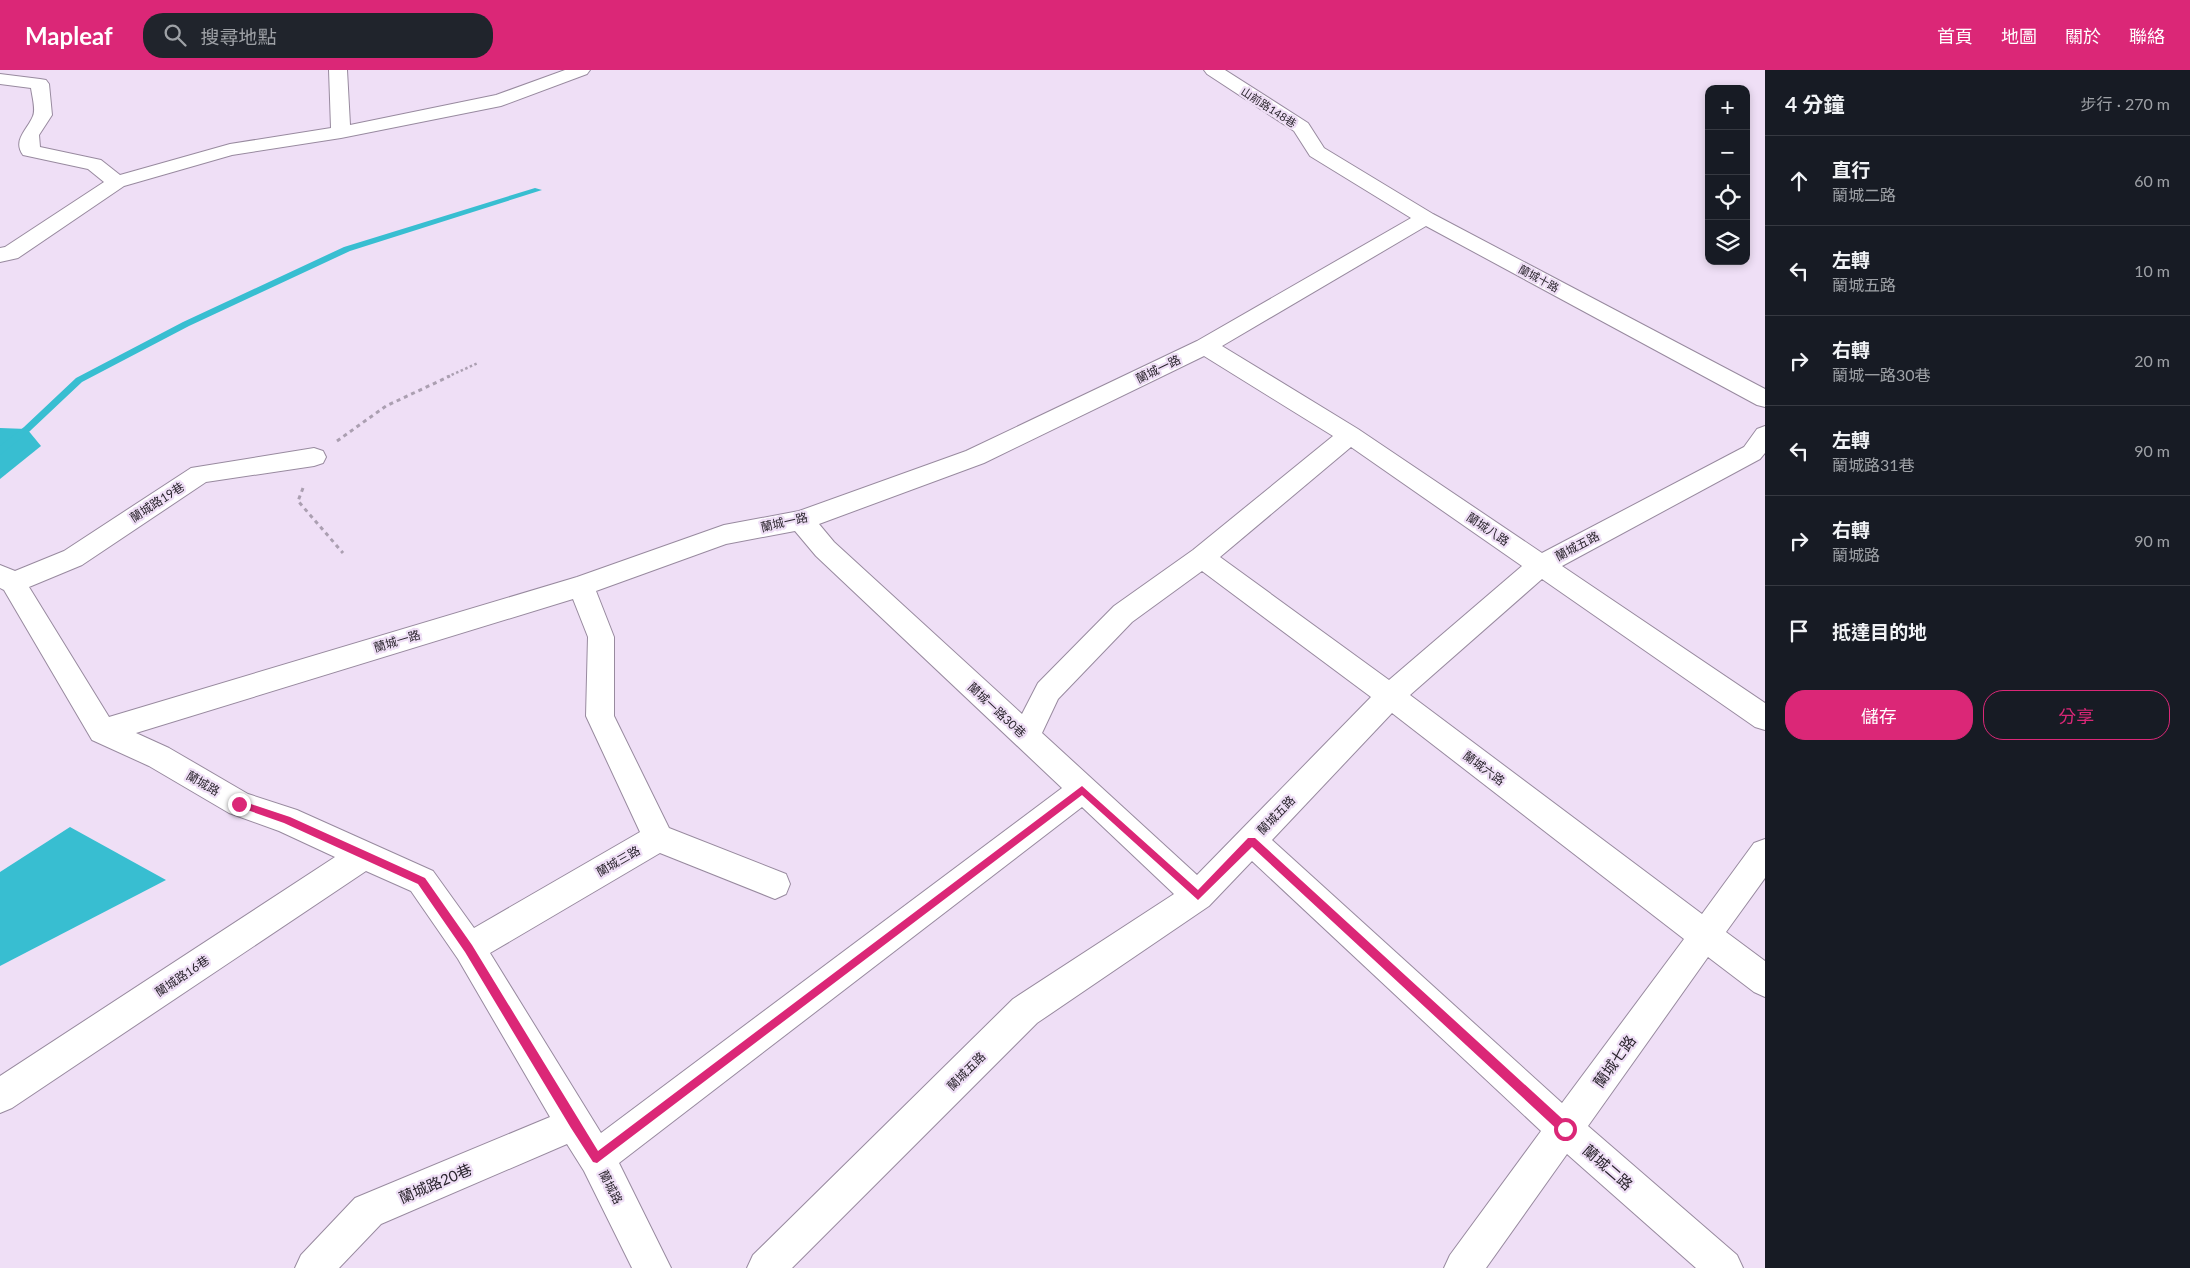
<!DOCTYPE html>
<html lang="zh-TW">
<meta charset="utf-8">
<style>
:root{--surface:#171b24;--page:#20242c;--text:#f1f3f6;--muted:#9ea1a6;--line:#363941;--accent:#db2777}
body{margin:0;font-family:Lato,"Noto Sans TC",sans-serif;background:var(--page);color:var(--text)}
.controls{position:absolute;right:15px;top:15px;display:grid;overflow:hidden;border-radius:10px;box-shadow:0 2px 8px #0003}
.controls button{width:45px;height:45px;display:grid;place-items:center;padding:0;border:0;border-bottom:1px solid var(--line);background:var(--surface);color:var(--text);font:25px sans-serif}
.stop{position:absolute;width:15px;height:15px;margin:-11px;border:4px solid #db2777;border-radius:50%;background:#fff}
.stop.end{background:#db2777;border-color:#fff;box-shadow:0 1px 5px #0008}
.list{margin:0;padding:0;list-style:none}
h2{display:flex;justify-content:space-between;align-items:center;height:65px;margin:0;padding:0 20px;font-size:21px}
h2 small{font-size:16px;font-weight:400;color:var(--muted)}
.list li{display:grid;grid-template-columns:32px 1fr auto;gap:15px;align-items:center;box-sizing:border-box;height:90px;padding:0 20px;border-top:1px solid var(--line)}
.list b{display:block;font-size:19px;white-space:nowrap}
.list p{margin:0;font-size:16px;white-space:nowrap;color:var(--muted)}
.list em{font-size:16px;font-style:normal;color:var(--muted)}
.actions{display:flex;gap:10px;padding:15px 20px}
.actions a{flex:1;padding:11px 0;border:1px solid var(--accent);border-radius:20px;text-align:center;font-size:18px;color:var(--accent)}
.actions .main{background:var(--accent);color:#fff}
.icon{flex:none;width:28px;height:28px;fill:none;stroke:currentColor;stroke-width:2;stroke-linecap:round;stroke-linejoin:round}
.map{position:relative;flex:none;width:1765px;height:1198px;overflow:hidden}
header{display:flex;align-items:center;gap:30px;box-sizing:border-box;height:70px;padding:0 25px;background:var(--accent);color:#fff}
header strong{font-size:24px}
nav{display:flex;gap:28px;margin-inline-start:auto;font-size:18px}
.search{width:350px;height:45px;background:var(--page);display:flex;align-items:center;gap:12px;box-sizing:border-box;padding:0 18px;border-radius:20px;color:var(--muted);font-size:19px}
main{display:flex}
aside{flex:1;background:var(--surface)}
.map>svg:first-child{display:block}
.water{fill:#38bed1}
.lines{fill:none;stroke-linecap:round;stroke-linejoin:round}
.stream{fill:#38bed1;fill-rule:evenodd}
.minor-casing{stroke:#988a9f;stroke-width:2}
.path-far1{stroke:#ab9fb1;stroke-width:2.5;stroke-dasharray:2.5 2.5;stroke-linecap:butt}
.path{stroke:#ab9fb1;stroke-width:3;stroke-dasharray:4 4;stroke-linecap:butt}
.minor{fill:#fff;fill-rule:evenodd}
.route{fill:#db2777}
.labels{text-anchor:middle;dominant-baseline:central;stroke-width:4.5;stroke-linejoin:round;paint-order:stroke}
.far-street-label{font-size:11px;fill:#2b252e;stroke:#efdff6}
.street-label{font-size:12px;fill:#2b252e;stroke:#efdff6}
.near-street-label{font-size:15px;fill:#2b252e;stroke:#efdff6}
</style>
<header>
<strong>Mapleaf</strong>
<div class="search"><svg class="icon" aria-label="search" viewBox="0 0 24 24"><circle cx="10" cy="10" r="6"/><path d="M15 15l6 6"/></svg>搜尋地點</div>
<nav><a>首頁</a><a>地圖</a><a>關於</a><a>聯絡</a></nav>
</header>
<main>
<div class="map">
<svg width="1765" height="1198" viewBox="0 0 1765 1198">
<rect width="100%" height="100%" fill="#efdff6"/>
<g class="water">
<path d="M0 358 27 359 41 376 0 409Z"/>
<path d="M70 757 166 810 0 896V802Z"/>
</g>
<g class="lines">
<path class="stream" d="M535 118 542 120 350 181 189 256 82 312 30 361 0 385V376L24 357 76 308 183 252 344 177Z"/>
<defs>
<g id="minor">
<path d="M329 0H347L350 55 496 25 565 0H590L587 4 501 36 341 68 232 85 124 116 18 188 0 192V178L5 177 104 112 88 99 23 85C12 70 28 59 33 46 36 39 32 26 31 18L0 14V4L40 9 46 10 49 14 52 45 39 65 40 77 101 90 120 105 230 74 331 58Z"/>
<path d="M1204 0H1225L1308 53 1324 78 1433 144 1765 319V337L1757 335 1426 156 1222 276 1358 359 1542 483 1744 377 1757 359 1765 356V383L1760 389 1562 496 1765 633V660L1755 657 1542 509 1410 625 1702 844 1754 773 1765 769V808L1726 862 1765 891V927L1754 922 1708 887 1588 1056 1737 1185 1743 1198H1696L1567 1084 1486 1198H1444L1450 1185 1541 1061 1252 791 1209 836 1037 953 792 1198H747L753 1185 1013 929 1174 824 1082 737 619 1093 671 1198H632L584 1101 567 1074 381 1154 339 1198H295L301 1185 355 1128 550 1047 458 889 411 821 366 801 12 1038 0 1043V1006L335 787 279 761 229 743 149 696 92 670 4 520 0 518V495L15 501 64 481 191 398 314 378 323 381 326 387 323 393 314 396 206 412 82 495 29 517 109 647 577 507 724 455 799 441 966 381 1197 271 1411 148 1310 86 1294 61 1207 4ZM1204 286 1333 366 1193 480 1114 536 1038 613 1022 644 834 472 819 454 984 393ZM1351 377 1522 496 1389 610 1220 487ZM795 461 816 486 1062 718 601 1063 490 883 660 783 775 829 786 824 790 814 786 804 669 758 614 646V567L596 521 726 474ZM1202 501 1371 627 1197 805 1042 663 1058 629 1132 552ZM573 529 588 567 586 646 640 762 474 858 433 801 297 740 248 724 169 678 136 663ZM1392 643 1684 869 1562 1033 1272 770Z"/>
</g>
</defs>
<use href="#minor" class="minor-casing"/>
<path class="path-far1" d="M447 307 478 293"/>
<g class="path">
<path d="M337 371 386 336 450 306"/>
<path d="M303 418 298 431 343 483"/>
</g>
<use href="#minor" class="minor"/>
</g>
<path class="route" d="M1082 716 1198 820 1248 768H1255L1569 1055V1063H1561L1252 777 1198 830 1082 725 597 1093 593 1092 571 1058 465 882 418 814 284 753 236 736 234 734 239 730 290 747 425 808 472 875 598 1081Z"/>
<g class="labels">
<g class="far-street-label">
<text transform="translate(1269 37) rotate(33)">山前路148巷</text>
<text transform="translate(1539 208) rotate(28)">蘭城十路</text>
</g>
<g class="street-label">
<text transform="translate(1158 299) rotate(-26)">蘭城一路</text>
<text transform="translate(157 432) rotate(-33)">蘭城路19巷</text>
<text transform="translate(784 452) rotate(-13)">蘭城一路</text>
<text transform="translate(1488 459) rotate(34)">蘭城八路</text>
<text transform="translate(1577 476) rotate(-28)">蘭城五路</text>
<text transform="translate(397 571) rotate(-17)">蘭城一路</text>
<text transform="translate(997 640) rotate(43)">蘭城一路30巷</text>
<text transform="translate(1484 698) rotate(37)">蘭城六路</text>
<text transform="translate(203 713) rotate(30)">蘭城路</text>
<text transform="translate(1276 745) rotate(-46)">蘭城五路</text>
<text transform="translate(618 791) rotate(-30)">蘭城三路</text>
<text transform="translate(182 906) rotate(-34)">蘭城路16巷</text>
<text transform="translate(966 1001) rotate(-45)">蘭城五路</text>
<text transform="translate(611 1117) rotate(63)">蘭城路</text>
</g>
<g class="near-street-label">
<text transform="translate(1614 991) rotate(-54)">蘭城七路</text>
<text transform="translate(1608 1097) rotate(41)">蘭城二路</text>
<text transform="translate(435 1113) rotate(-23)">蘭城路20巷</text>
</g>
</g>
</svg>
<div class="controls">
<button>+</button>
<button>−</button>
<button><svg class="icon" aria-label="locate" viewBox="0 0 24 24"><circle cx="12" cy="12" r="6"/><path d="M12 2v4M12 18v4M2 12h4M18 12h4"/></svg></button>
<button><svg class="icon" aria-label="layers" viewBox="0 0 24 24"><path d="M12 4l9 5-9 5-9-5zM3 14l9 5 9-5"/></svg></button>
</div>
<div class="stop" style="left:1565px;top:1059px"></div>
<div class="stop end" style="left:239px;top:734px"></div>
</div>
<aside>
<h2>4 分鐘<small>步行 · 270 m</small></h2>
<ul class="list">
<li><svg class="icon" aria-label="ahead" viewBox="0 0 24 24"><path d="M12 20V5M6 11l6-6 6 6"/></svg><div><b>直行</b><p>蘭城二路</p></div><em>60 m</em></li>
<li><svg class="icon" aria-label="left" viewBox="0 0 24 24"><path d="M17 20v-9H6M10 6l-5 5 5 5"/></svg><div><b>左轉</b><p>蘭城五路</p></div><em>10 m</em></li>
<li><svg class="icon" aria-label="right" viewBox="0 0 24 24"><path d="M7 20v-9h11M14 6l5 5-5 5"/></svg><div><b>右轉</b><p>蘭城一路30巷</p></div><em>20 m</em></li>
<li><svg class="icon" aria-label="left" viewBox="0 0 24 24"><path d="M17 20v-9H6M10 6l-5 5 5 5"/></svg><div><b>左轉</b><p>蘭城路31巷</p></div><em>90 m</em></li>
<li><svg class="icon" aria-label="right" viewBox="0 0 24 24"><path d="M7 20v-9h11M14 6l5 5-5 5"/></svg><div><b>右轉</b><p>蘭城路</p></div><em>90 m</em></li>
<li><svg class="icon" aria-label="arrive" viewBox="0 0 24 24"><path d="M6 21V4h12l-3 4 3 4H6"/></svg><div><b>抵達目的地</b></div></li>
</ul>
<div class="actions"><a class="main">儲存</a><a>分享</a></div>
</aside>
</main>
